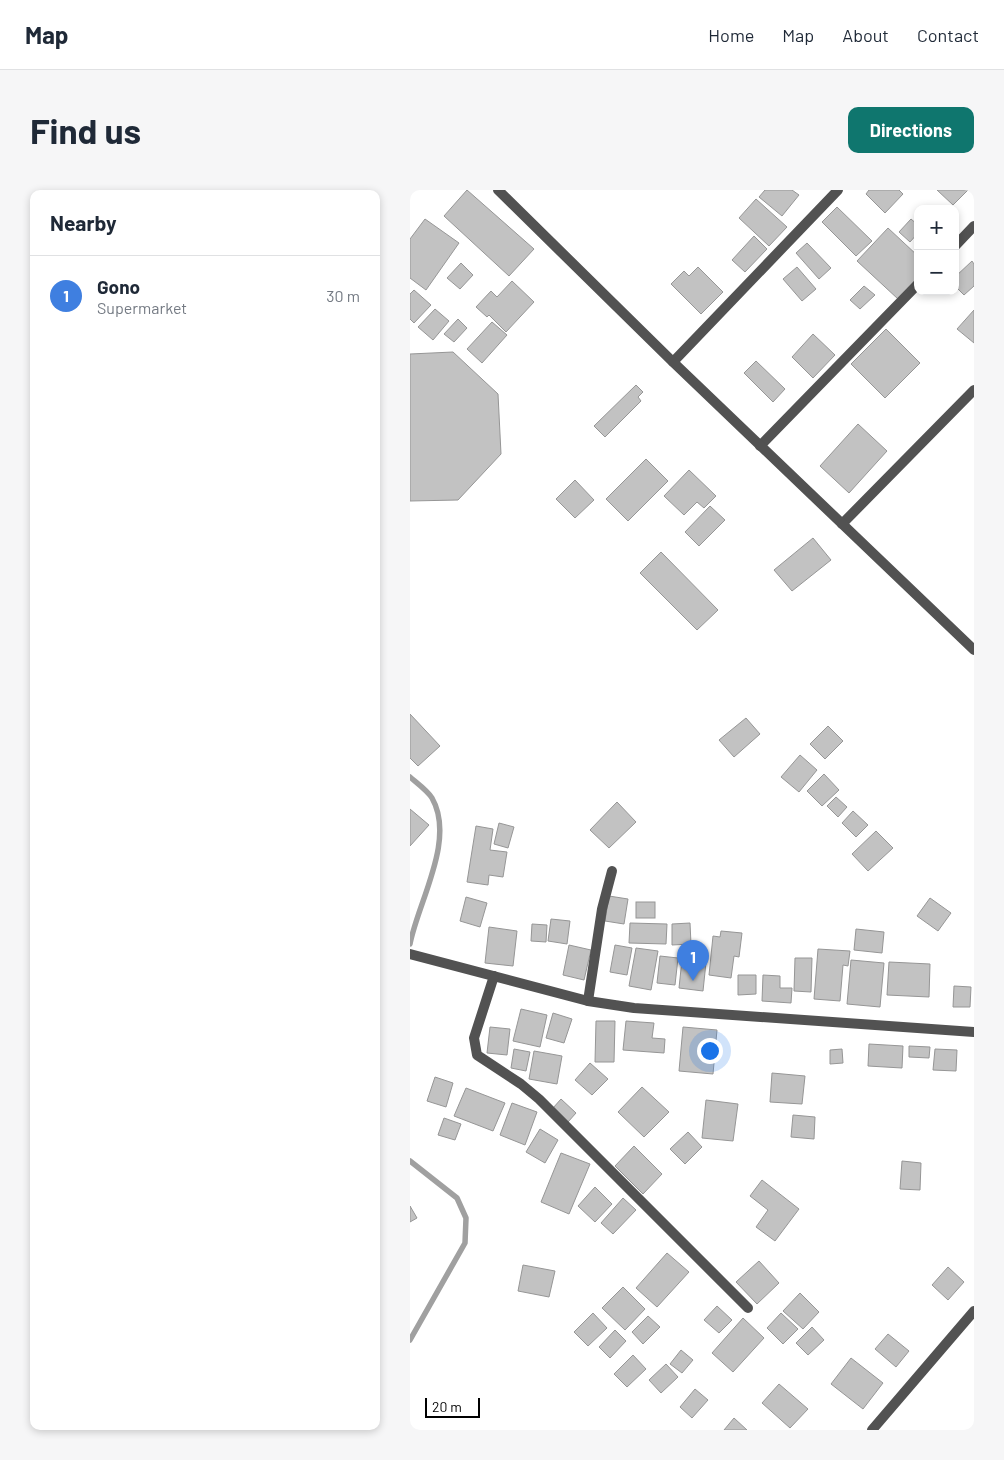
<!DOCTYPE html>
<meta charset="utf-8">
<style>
:root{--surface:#fff;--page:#f6f6f7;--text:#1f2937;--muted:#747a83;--line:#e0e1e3;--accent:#0f766e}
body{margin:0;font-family:Barlow,sans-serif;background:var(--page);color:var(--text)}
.controls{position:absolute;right:15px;top:15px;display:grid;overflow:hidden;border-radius:10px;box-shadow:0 2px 8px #0003}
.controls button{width:45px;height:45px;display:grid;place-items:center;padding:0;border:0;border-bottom:1px solid var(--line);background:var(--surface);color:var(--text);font:25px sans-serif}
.scale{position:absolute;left:15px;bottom:12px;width:55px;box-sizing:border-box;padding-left:5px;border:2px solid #000;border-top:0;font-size:14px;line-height:18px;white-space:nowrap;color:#000;-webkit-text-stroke:4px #fff;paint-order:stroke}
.you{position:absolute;left:299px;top:860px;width:18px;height:18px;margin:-12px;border:4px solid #fff;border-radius:50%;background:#1a73e8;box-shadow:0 0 0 8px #1a73e833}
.badge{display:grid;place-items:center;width:32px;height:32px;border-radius:50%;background:var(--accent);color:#fff;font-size:16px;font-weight:700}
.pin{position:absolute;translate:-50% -41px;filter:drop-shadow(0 1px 2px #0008)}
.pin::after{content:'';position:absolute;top:26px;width:18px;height:15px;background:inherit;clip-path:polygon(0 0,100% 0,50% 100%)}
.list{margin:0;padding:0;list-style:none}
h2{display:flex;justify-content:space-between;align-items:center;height:65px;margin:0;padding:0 20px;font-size:21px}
h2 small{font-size:16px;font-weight:400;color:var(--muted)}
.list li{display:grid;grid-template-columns:32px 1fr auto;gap:15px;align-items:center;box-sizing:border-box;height:80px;padding:0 20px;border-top:1px solid var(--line)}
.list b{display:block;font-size:19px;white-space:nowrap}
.list p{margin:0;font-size:16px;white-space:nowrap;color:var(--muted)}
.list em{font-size:16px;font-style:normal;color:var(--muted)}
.map{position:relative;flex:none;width:564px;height:1240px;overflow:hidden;border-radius:10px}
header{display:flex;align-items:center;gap:30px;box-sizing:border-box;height:70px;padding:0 25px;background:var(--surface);border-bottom:1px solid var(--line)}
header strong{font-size:24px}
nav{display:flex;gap:28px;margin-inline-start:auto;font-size:18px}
.intro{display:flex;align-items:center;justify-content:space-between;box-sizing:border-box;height:120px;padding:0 30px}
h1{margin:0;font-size:35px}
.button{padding:12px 22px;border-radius:10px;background:var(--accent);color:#fff;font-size:18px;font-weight:700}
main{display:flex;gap:30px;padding:0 30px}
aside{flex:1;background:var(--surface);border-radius:10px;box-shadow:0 2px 8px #0003}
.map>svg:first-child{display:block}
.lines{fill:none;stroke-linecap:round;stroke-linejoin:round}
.stream{stroke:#a0a0a0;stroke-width:5.5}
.building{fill:#c2c2c2;stroke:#969696}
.minor{stroke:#525252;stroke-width:10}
.tertiary{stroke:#525252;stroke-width:10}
</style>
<header>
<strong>Map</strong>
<nav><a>Home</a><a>Map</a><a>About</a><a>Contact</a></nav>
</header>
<div class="intro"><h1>Find us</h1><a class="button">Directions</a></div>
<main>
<aside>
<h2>Nearby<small></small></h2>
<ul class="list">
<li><span class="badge" style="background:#3f7fe0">1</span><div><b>Gono</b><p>Supermarket</p></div><em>30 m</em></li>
</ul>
</aside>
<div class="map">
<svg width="564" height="1240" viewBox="0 0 564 1240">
<rect width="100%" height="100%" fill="#fff"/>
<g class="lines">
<g class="stream">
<path d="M0 587C7 593 18 601 22 608 46 650 8 712 0 754"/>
<path d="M0 971 47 1008 56 1028 55 1053 0 1150"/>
</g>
</g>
<g class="building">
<path d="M57 0 124 59 99 86 34 26Z"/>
<path d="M355 0H382L389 5 372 26 349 7Z"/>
<path d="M459 0H489L493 4 475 23 456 4Z"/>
<path d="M527 0H558L543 15Z"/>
<path d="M346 9 377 37 359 56 329 28Z"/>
<path d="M427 17 462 51 446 66 412 32Z"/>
<path d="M15 29 49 53 16 100 0 88V49Z"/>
<path d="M501 29 508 35V43L500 52 489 42Z"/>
<path d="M478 38 508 66V88L488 109 447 71Z"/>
<path d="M344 46 357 59 335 82 322 70Z"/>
<path d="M397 53 421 78 409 89 386 63Z"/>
<path d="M562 71 564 74V96L554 105 545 96V87Z"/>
<path d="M51 73 63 85 50 99 37 88Z"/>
<path d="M288 77 313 102 291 124 261 94 274 81 279 86Z"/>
<path d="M387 77 406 99 392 111 373 89Z"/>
<path d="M102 91 124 112 96 142 79 125 77 127 66 117 81 101 87 107Z"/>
<path d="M454 96 465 105 450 119 440 110Z"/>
<path d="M4 100 21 115 4 133 0 129V104Z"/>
<path d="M25 119 39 131 23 150 8 137Z"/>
<path d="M564 120V153L547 139Z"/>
<path d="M48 129 57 138 44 152 34 144Z"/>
<path d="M82 132 97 145 72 173 57 159Z"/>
<path d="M476 139 510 173 475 208 441 174Z"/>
<path d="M403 144 425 165 403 188 382 167Z"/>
<path d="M43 162 88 204 91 264 48 310 0 311V164Z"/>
<path d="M346 171 375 199 363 212 334 183Z"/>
<path d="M226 195 233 202 228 207 231 211 195 247 184 236Z"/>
<path d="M448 234 477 261 439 303 410 276Z"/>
<path d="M236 269 258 291 218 331 196 309Z"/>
<path d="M279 280 306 306 294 318 287 312 274 325 254 306Z"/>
<path d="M165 290 184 310 165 328 146 309Z"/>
<path d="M300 316 315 330 289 356 275 342Z"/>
<path d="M403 348 421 370 382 401 364 380Z"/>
<path d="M251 362 308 420 287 440 230 383Z"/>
<path d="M0 524 30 556 8 576 0 568Z"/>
<path d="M336 528 350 544 324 567 309 550Z"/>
<path d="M418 536 433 551 415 569 400 554Z"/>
<path d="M390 565 407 580 389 602 371 587Z"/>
<path d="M414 584 429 600 412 616 397 601Z"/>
<path d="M426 607 437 617 428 627 417 616Z"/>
<path d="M207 612 226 632 199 658 180 640Z"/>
<path d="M0 619 19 635 0 656Z"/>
<path d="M443 621 458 635 446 647 432 633Z"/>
<path d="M89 633 104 637 98 658 84 654Z"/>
<path d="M66 636 83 639 80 660 97 662 93 687 79 685 78 695 57 692Z"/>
<path d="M466 641 483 658 458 681 442 664Z"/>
<path d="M199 706 218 709 214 734 195 731Z"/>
<path d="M56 707 77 713 70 737 50 731Z"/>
<path d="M520 708 541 723 528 741 507 726Z"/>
<rect x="226" y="712" width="19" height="16"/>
<path d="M141 729 160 731 157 754 138 751Z"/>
<path d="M220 733 257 734 256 754 219 753Z"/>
<path d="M280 733 281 754 262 755V734Z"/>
<path d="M122 734 137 735 136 752 121 751Z"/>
<path d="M79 737 107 741 103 776 75 773Z"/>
<path d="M446 739 474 742 472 763 444 760Z"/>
<path d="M311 741 332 743 329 767 324 766 321 788 299 785 303 746 310 747Z"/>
<path d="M159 755 181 760 174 790 153 785Z"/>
<path d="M205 755 222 758 217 785 200 782Z"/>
<path d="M226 758 248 761 241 800 219 796Z"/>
<path d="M408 759 440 761 438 776 433 775 430 811 404 809Z"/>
<path d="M273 760 297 763 293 801 269 798Z"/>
<path d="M250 766 268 768 265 795 247 793Z"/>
<path d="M385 768H402L401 802 384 801Z"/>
<path d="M441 770 474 773 470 817 437 814Z"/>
<path d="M479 772 520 774 519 807 477 805Z"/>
<path d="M328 785H346V804L328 805Z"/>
<path d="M353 785 370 786V798H382L381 813 352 811Z"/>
<path d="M544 796 561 797 560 817H543Z"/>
<path d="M111 819 137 825 130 857 103 851Z"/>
<path d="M143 823 162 829 154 853 136 848Z"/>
<path d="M186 831H205L204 872H185Z"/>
<path d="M216 831 244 833 242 848 255 849 254 863 213 860Z"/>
<path d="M80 837 100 839 97 865 77 863Z"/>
<path d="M273 837 307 840 303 884 269 881Z"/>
<path d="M459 854 493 856 492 878 458 876Z"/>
<path d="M499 856 520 857 519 868 499 867Z"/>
<path d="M104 859 120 862 116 881 101 878Z"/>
<path d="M432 859 433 873 420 874V860Z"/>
<path d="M525 859 547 860 546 881 523 880Z"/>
<path d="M124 861 152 866 147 894 119 889Z"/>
<path d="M180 873 198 889 182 905 165 890Z"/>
<path d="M362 883 395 886 392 914 360 912Z"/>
<path d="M25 887 43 893 36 917 17 911Z"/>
<path d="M232 897 259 922 234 947 208 922Z"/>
<path d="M56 898 95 913 83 941 44 926Z"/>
<path d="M151 909 166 923 158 932 143 918Z"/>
<path d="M296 910 328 914 323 951 292 948Z"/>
<path d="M102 913 127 922 115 955 90 945Z"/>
<path d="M383 925 405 927 404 949 381 947Z"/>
<path d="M34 928 51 934 45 950 28 945Z"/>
<path d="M130 939 148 950 135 973 116 962Z"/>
<path d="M278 942 292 957 275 974 260 959Z"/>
<path d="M224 956 252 984 233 1004 205 976Z"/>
<path d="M151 963 180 974 159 1024 131 1012Z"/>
<path d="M492 971 511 973 510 1000 490 999Z"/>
<path d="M352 990 389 1019 365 1051 346 1037 358 1020 340 1006Z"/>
<path d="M185 997 202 1014 185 1032 168 1016Z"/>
<path d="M213 1008 226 1020 203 1044 191 1033Z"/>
<path d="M0 1016 7 1028 0 1032Z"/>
<path d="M257 1063 279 1082 247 1117 226 1098Z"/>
<path d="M349 1071 369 1093 347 1114 326 1092Z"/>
<path d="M113 1075 145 1081 139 1107 108 1101Z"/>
<path d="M538 1077 554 1092 538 1110 522 1095Z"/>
<path d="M213 1097 235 1119 215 1140 192 1118Z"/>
<path d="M390 1103 409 1122 393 1139 373 1121Z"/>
<path d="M307 1116 322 1130 309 1143 294 1130Z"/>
<path d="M183 1123 197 1138 178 1156 164 1142Z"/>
<path d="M371 1123 388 1139 373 1154 357 1138Z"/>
<path d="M238 1126 250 1137 233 1154 222 1142Z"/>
<path d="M333 1128 354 1148 323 1182 302 1163Z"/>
<path d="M402 1137 414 1150 398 1165 386 1153Z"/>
<path d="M205 1140 216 1151 200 1168 189 1157Z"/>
<path d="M478 1144 499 1161 486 1177 465 1159Z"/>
<path d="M271 1160 283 1170 272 1183 260 1174Z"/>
<path d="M223 1165 236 1179 217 1197 204 1184Z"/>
<path d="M441 1168 473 1193 453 1219 421 1194Z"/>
<path d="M256 1174 268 1187 251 1203 239 1190Z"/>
<path d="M369 1194 398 1219 380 1238 352 1213Z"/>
<path d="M285 1199 298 1210 282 1228 270 1217Z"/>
<path d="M324 1228 337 1240H314Z"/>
</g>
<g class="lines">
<g class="minor">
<path d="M545 56 564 36"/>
<path d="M263 172 428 0"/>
<path d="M350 256 508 94"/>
<path d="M432 334 564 200"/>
<path d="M0 764 178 811 224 818 564 842"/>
<path d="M84 786 64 848 67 865 111 894 129 909 338 1118"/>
<path d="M178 811 192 719 202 681"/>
<path d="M462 1240 564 1121"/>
</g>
<path class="tertiary" d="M88 0 263 172 564 460"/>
</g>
</svg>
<div class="controls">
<button>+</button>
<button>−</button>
</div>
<div class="scale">20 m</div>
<div class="you"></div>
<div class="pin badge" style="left:283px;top:791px;background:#3f7fe0">1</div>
</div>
</main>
